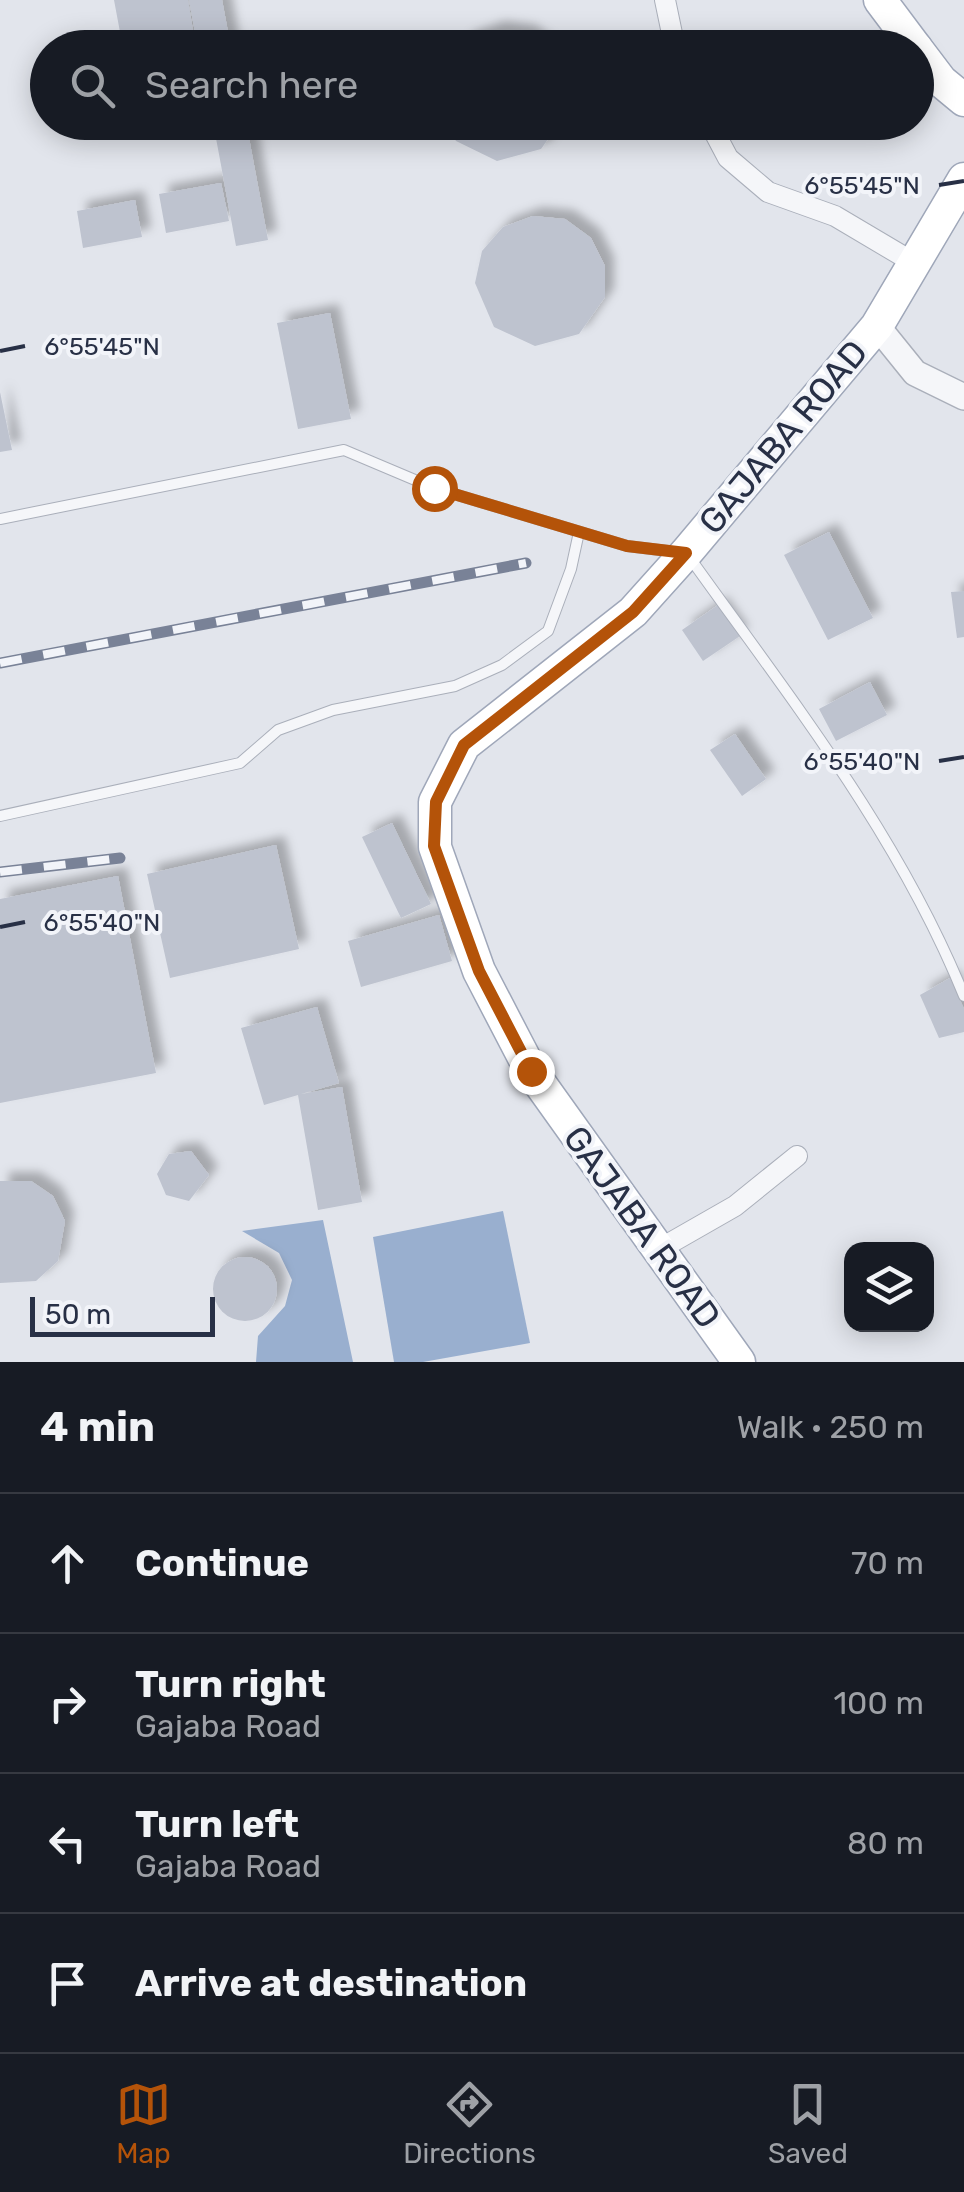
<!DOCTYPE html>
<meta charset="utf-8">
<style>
:root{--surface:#171b24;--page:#242831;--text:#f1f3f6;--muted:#9ea1a6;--line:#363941;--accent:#b45309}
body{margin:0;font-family:Rubik,sans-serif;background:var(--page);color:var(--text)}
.controls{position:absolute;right:30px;bottom:30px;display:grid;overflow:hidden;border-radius:20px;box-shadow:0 5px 25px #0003}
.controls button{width:90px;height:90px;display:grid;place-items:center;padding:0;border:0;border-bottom:2px solid var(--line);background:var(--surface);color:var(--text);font:50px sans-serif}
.scale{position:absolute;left:30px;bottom:25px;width:185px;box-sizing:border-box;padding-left:10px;border:5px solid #283046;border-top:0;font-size:28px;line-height:35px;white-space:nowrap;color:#283046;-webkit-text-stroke:8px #f2f4f9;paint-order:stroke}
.stop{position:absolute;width:30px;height:30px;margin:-22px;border:8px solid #b45309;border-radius:50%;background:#fff}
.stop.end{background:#b45309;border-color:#fff;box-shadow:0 2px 10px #0008}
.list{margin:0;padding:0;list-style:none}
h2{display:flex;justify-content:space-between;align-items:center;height:130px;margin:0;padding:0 40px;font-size:42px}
h2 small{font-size:32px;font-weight:400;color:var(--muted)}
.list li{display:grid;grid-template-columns:65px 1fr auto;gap:30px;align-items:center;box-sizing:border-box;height:140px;padding:0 40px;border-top:2px solid var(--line)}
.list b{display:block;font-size:38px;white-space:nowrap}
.list p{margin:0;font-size:32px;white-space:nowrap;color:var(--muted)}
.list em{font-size:32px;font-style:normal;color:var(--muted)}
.icon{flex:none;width:55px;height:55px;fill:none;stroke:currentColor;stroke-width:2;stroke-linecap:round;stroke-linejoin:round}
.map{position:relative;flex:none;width:964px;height:1362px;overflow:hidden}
.search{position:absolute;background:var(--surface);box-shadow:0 5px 25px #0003;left:30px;right:30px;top:30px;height:110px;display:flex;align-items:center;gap:25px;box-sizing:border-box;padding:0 35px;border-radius:55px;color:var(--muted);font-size:38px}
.sheet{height:690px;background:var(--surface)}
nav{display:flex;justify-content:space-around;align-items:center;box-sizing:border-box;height:140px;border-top:2px solid var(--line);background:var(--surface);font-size:28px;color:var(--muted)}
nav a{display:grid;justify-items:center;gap:5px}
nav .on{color:var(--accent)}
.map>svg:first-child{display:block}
.water{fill:#99afcf}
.building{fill:#bec3cf;filter:url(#shadow)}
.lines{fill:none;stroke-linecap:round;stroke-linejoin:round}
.service-casing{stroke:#aaafba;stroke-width:12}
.minor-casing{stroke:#aaafba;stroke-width:22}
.tertiary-casing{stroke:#aaafba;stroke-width:28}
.primary-casing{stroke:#9fa7b9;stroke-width:35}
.service{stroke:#f5f6f9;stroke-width:10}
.minor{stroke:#f5f6f9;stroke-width:20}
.tertiary{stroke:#f5f6f9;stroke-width:25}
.primary{stroke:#fff;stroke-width:32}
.rail-casing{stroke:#798297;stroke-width:11}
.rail{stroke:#f2f4f9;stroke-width:8;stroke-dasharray:22;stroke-linecap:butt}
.route{stroke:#b45309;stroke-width:12}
.ticks{fill:none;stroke:#283046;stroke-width:4}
.labels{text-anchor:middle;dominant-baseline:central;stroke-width:8;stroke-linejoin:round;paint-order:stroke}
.street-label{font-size:35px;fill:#283046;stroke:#f2f4f9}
.ticks-label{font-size:25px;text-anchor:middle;fill:#283046;stroke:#f2f4f9;stroke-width:8;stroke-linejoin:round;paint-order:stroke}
</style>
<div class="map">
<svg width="964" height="1362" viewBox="0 0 964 1362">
<defs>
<filter id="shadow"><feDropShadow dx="9" dy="-9" stdDeviation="5" flood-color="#0004"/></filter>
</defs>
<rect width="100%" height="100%" fill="#e2e5ec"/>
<g class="water">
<path d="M503 1211 530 1343 423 1362H394L373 1237Z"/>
<path d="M323 1220 353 1362H256L258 1336 285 1306 292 1280 279 1253 242 1231Z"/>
</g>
<g class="building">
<path d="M114 0H188L195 43 171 48H123Z"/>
<path d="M189 0H222L231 48H198Z"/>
<path d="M496 30 527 34 546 48H461L465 41Z"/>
<path d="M213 122H246L268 240 236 246Z"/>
<path d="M445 122H560L541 149 497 161 456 141Z"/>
<path d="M221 183 229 221 166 233 159 194Z"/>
<path d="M135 200 142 237 83 248 77 211Z"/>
<path d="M533 216 565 219 591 238 605 266V297L579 334 535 346 494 327 475 283 482 251 503 227Z"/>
<path d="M330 313 351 419 298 429 277 323Z"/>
<path d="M0 392 12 450 0 452Z"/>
<path d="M829 532 873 618 828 640 784 555Z"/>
<path d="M964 591V637L957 638 951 592Z"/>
<path d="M718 605 740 636 703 661 682 630Z"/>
<path d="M870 682 887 715 836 741 819 709Z"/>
<path d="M735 734 766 779 742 796 710 750Z"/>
<path d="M392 823 431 904 401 918 362 837Z"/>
<path d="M276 845 299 949 170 978 147 874Z"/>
<path d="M118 876 156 1073 0 1103V899Z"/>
<path d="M439 915 452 961 361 987 348 941Z"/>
<path d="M950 978 964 1009V1032L939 1038 920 995Z"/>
<path d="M317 1007 339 1083 301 1094 342 1087 362 1202 318 1210 298 1095 264 1105 241 1028Z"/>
<path d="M191 1151 209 1175 189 1201 166 1195 157 1174 169 1154Z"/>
<path d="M0 1181H31L53 1196 65 1221 58 1261 36 1281 0 1283Z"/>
<circle cx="245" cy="1289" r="32"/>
</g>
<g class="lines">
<defs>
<g id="service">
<path d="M0 519 344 450 434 488 627 546 676 552"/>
<path d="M690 558C790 698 899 835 964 996"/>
<path d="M0 816 240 763 278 730 333 710 455 686 502 665 548 631 571 569 579 532"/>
</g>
<g id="minor">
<path d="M665 0 675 48"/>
<path d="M709 122 728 158 768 192 835 216 916 264"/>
<path d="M658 1250 735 1206 797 1156"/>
</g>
<path id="tertiary" d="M877 326 915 373 964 397"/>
<g id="primary">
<path d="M880 0 916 48"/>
<path d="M916 48 941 81 964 100"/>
<path d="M739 1362 531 1071 479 971 435 847V802L464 745 633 612 686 553 877 326 964 179"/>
</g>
</defs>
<use href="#service" class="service-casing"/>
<use href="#minor" class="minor-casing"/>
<use href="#tertiary" class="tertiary-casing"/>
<use href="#primary" class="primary-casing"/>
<use href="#service" class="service"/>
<use href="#minor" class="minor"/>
<use href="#tertiary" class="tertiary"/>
<use href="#primary" class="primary"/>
<defs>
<g id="rail">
<path d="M0 663 526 563"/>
<path d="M0 872 120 858"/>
</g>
</defs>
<use href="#rail" class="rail-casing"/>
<use href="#rail" class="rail"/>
</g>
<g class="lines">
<path class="route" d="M434 488 627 546 686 553 633 612 464 745 436 802 434 846 479 971 531 1071"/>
</g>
<path class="ticks" d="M939 185 964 181M0 351 25 346M939 761 964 757M0 927 25 922"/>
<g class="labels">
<g class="street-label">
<text transform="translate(783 437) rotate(-50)">GAJABA ROAD</text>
<text transform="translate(642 1227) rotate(54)">GAJABA ROAD</text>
</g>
</g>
<g class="ticks-label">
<text x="862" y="194">6°55'45"N</text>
<text x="102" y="355">6°55'45"N</text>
<text x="862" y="770">6°55'40"N</text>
<text x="102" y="931">6°55'40"N</text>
</g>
</svg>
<div class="controls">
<button><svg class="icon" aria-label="layers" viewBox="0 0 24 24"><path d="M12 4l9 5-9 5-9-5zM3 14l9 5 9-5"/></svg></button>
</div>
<div class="scale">50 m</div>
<div class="stop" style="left:434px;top:488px"></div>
<div class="stop end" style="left:531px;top:1071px"></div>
<div class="search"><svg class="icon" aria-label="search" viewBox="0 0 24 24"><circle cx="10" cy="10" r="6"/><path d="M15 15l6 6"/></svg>Search here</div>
</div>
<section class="sheet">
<h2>4 min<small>Walk · 250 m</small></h2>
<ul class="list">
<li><svg class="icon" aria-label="ahead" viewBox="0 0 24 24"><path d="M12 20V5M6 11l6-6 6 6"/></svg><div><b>Continue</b></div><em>70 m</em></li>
<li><svg class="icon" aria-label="right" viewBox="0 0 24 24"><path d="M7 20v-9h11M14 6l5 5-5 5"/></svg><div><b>Turn right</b><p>Gajaba Road</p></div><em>100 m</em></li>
<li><svg class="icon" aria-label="left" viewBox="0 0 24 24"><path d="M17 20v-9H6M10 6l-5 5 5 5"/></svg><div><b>Turn left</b><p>Gajaba Road</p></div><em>80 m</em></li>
<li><svg class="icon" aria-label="arrive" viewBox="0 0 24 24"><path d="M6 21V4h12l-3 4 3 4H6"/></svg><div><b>Arrive at destination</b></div></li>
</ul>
</section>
<nav>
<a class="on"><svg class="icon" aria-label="map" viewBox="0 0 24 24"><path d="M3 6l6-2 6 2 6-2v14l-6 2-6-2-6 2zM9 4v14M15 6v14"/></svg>Map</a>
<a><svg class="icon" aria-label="directions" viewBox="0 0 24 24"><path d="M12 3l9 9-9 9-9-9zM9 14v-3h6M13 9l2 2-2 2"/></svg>Directions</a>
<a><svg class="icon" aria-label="saved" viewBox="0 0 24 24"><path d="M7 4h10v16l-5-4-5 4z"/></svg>Saved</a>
</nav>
